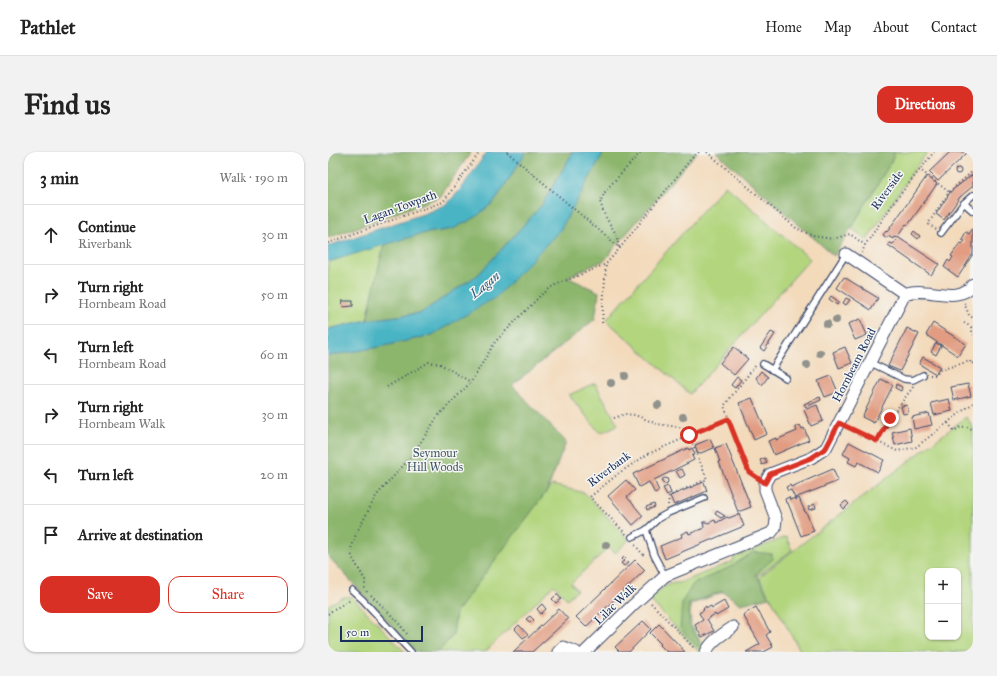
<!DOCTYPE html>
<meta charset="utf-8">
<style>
:root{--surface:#fff;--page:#f2f2f2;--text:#222;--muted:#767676;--line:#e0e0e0;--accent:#d93025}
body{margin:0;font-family:"IM FELL Great Primer",serif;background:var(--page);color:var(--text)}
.controls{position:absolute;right:12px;bottom:12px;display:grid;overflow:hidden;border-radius:8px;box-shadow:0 1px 3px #0004}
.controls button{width:36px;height:36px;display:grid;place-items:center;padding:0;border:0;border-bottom:1px solid var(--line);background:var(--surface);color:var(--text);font:20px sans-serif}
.scale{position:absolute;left:12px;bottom:10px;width:83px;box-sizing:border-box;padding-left:4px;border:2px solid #1b2f5e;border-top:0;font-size:11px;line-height:14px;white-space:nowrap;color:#1b2f5e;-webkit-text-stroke:3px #f6f6f2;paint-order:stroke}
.stop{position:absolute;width:12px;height:12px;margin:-9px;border:3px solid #d93025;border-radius:50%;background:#fff}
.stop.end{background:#d93025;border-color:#fff;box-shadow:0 1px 4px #0008}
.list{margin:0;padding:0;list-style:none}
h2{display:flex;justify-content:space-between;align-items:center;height:52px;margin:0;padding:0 16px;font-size:17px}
h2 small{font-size:13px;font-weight:400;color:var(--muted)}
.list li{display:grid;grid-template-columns:26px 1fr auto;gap:12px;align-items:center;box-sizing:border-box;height:60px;padding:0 16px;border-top:1px solid var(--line)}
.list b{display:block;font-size:15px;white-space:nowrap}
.list p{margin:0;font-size:13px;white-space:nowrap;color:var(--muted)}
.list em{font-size:13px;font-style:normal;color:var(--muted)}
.actions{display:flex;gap:8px;padding:12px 16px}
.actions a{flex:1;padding:9px 0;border:1px solid var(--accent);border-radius:12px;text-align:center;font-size:14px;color:var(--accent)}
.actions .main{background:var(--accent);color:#fff}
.icon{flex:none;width:22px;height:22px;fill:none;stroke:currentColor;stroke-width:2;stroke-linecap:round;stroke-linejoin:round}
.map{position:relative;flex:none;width:645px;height:500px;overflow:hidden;border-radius:12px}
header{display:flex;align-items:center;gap:24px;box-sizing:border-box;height:56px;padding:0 20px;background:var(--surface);border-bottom:1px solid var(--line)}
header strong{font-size:19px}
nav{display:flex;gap:22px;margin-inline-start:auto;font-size:14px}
.intro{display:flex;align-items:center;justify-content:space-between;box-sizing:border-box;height:96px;padding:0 24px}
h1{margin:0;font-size:28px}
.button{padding:10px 18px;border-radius:12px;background:var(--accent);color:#fff;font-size:14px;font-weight:700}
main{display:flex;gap:24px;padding:0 24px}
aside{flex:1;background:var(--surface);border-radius:12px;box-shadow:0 1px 3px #0004}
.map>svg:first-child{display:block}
.green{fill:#b2d57e;stroke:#66826e;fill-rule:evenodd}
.forest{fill:#8db66d;stroke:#547266}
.water{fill:#48b4c4;stroke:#327291}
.building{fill:#e19c82}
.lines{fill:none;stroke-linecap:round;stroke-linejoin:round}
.service-casing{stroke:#3b496c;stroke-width:8}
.minor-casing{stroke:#3b496c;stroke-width:13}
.path{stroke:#3b496c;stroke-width:2;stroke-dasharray:1 3;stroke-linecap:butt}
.service{stroke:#fff;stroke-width:5.5}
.minor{stroke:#fff;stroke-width:11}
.tree{fill:#91928c}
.route{stroke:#d93025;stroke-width:5}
.labels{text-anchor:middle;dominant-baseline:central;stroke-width:3;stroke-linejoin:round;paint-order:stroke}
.street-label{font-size:12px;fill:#1b2f5e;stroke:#f6f6f2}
.park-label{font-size:12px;fill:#415866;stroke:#f6f6f2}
.water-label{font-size:13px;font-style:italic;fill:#28577d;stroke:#f6f6f2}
</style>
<header>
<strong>Pathlet</strong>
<nav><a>Home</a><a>Map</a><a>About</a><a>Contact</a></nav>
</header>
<div class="intro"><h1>Find us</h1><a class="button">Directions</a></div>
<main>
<aside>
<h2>3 min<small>Walk · 190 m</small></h2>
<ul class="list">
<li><svg class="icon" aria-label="ahead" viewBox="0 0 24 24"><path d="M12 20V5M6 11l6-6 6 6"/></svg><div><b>Continue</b><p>Riverbank</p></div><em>30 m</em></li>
<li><svg class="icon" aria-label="right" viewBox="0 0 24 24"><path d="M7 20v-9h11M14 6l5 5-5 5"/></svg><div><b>Turn right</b><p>Hornbeam Road</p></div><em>50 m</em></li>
<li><svg class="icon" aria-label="left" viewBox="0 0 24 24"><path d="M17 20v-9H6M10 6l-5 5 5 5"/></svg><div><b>Turn left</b><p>Hornbeam Road</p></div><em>60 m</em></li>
<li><svg class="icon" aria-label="right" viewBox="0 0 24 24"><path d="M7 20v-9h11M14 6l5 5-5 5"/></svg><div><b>Turn right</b><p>Hornbeam Walk</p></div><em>30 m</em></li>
<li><svg class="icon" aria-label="left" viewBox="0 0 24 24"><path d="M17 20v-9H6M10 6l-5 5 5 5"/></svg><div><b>Turn left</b></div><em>20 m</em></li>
<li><svg class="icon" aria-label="arrive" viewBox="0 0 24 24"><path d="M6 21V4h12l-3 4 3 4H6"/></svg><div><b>Arrive at destination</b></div></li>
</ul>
<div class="actions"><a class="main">Save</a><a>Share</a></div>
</aside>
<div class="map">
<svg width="645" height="500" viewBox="0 0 645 500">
<rect width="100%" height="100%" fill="#f6f6f2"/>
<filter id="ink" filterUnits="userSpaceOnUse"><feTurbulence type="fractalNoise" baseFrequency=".025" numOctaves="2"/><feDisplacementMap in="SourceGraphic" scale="8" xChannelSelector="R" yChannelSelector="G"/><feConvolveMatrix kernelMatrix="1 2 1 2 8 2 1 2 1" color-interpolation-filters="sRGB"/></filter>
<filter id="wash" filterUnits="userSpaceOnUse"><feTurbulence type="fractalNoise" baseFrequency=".012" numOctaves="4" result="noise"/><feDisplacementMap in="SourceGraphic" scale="16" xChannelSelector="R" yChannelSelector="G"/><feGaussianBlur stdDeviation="0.9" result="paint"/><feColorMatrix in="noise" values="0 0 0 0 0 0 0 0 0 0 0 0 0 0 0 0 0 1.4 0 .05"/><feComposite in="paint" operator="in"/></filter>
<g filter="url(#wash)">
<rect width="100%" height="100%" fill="#f3dabb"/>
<g class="green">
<path d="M567 0H600L590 12 539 88 523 76 563 10Z"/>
<path d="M397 33 482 107 362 242 278 168Z"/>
<path d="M56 92 39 168 0 177V110Z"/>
<path d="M267 231 290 273 272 281 241 243Z"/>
<path d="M638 265 645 275V500H473L431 425ZM600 419H630V485H600Z"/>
<path d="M224 333 257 341 301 388 287 401 281 395 243 431 249 438 239 447 226 433 157 500H110L125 483 128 460 219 339Z"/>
<path d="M458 385 464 398 435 420 397 439 362 453 363 473 377 495 374 500H371L321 447C330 440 340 429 351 431L404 410 407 405Z"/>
<path d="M16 445H24L77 500H0V453Z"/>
</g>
<g class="forest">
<path d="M0 0H143L112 45 0 86Z"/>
<path d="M198 0H245L214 53 151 122 93 161 39 168 56 92 92 82 125 77 167 49Z"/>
<path d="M276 0H369L287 95 277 108 239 125 271 140 267 167 184 233 238 290 219 339 128 460 125 483 110 500H88L0 404V204L56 194 104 183 232 78Z"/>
<path d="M388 0H567L563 10 506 104Z"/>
<path d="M425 400 444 402 445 407 428 422 441 445 413 452 394 439 361 452V473L371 489V496L352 477 354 450 365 432 404 414Z"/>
</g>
<g class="water">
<path d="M159 0H198L167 49 148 65 125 77 92 82 0 110V94L98 61 119 52 132 38Z"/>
<path d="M245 0H276L232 78 168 145 104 183 56 194 0 204V177L39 168 93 161 151 122 214 53Z"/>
</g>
<g id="blocks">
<g class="building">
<path d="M622 0H640L610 29 601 20Z"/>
<circle cx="630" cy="19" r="3"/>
<path d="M644 23 645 24V34L632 45 616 68 608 62 623 39Z"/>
<path d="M599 24 609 32 580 73 578 72 569 86 566 85 565 87 560 84 559 86 555 83 558 79 559 80Z"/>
<path d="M645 76V102L630 125 616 115 620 108 622 110 625 105 623 104 632 91 634 92 637 89 634 87 638 80 641 82Z"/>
<path d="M586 79 592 84 590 87 584 82Z"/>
<path d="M571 86 611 112 603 123 560 93 561 91 565 92Z"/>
<path d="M516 125 550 146 543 158 509 136Z"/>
<path d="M503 144 511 150 509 153 501 147Z"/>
<path d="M518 146 522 148 518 153 515 151Z"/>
<path d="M14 149H25V154L15 155Z"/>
<path d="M532 167 539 183 527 188 520 172Z"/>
<path d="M605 171 638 192 630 204 598 183Z"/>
<path d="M579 176 591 182 572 219 560 214Z"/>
<path d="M443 180 447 182 436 199 432 196Z"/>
<path d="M608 191 613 194 608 203 603 200Z"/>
<path d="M406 195 420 207 406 223 392 211Z"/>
<path d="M517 195 524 211 511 216 505 200Z"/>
<path d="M595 205 612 215 608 222 591 212Z"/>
<path d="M433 219 440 225 434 233 428 226Z"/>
<path d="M503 224 510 240 497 245 490 229Z"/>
<path d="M409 225 413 228 407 236 403 233Z"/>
<path d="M553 227 565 233 546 271 534 265Z"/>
<path d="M568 232 574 235 573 239 567 236Z"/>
<path d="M640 232 643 244 626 248 623 235Z"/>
<path d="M492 245 493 248 478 255 476 252Z"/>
<path d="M424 246 439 282 426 288 411 251Z"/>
<path d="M621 247 624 259 606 263 603 251Z"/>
<path d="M489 253 495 269 483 274 476 258Z"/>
<path d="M579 253 580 261 575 262 573 254Z"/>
<path d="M601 261 604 273 586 277 584 265Z"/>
<path d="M472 273 474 277 476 276 481 288 446 303 440 289 448 286V288L469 279 467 275Z"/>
<path d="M582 276 584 289 567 293 564 280Z"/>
<path d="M382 287 386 296 370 302 367 293Z"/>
<path d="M521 290 556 308 550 320 530 310 528 314 520 310 522 306 515 302Z"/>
<path d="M398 292 423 355 410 360 391 310H392L387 296Z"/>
<path d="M360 296 361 298 364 296 367 302 364 304 366 308 326 328 331 339 327 342 321 330 311 335 305 322Z"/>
<path d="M437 306 439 311 434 313 432 308Z"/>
<path d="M354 317 357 323 352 326 348 319Z"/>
<path d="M505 317 510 329 467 346 463 338 460 339 458 335 462 333 463 335Z"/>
<circle cx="337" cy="329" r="3"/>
<path d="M298 328 307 338 299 345 315 364 305 373 280 344Z"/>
<path d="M376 330 379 339 346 353 342 344Z"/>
<path d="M340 334 343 341 339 343 335 336Z"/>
<path d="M461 345 462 348 467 346 468 348 471 346 477 360H478L486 379 473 384 460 351H458L457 347Z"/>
<path d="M518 349 521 352 516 357 513 353Z"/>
<path d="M326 352 327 355 319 358 318 355Z"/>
<path d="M487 352 488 356 481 358 480 355Z"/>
<path d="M389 359 397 364 393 366 387 362Z"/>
<path d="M411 362 416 374 337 407 332 394 354 385 353 382 360 379 361 382 376 376 375 370H378L380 371 387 368 388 371 399 365 401 366Z"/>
<path d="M296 405 301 410 296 414 293 411 296 409 294 407Z"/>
<path d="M307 408 317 418 258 475 248 465Z"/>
<path d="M229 442 233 447 228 451 224 447Z"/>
<path d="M396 449 400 457 388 464 387 462 379 467 386 479 374 485 367 473 375 468 371 461 376 458 375 457 378 454 379 456 383 454 384 456Z"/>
<path d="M214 452 218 457 213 462 209 457Z"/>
<path d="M428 455 442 480 438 483 445 495 436 500H418L432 492 415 463Z"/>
<path d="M231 457 240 467 226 480 204 500H185Z"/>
<path d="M202 464 206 468 203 471 198 467Z"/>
<path d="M315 469 323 477 301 500H292L287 495Z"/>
<path d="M331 472 349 491 357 500H339L332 493 333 492 322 481Z"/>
<path d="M191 473 200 483 195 486 187 477Z"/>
</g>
</g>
</g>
<g filter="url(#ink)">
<use href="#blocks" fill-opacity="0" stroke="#3b496c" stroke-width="1"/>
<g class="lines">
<defs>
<g id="service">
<path d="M636 51 645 59"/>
<path d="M613 81 636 51 645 43"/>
<path d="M541 210 576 227 585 228 595 223"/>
<path d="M435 212 458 226"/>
<path d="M444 218 518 102"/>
<path d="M304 385 318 378"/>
<path d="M337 424 326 403 318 378 331 366 340 361 376 346"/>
<path d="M24 438 35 448 83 500"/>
</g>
<g id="minor">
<path d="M518 102 577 142"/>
<path d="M230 500 235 495 248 500"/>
<path d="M257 500 305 453 337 424 443 381 447 376 448 367 437 338V331L442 322 483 306 498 296 577 142C597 133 631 154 645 132"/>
<path d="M378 500C383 489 395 482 405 475"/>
</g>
</defs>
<use href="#service" class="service-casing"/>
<use href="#minor" class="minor-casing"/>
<g class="path">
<path d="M179 0 292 96"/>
<path d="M379 0 468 76 485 84 505 87 522 82 537 93"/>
<path d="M643 0 645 2"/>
<path d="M591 17 621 40"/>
<path d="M608 77 600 72 621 40 645 19"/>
<path d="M0 91 115 50 152 0"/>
<path d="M291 95 288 82 277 64 272 50 278 38 313 0"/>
<path d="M534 101 537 93 567 49 606 0"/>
<path d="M636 151 641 163 645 166"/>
<path d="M274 171 278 112"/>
<path d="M636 171 643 175 645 183"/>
<path d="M427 214 396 254 421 320 428 325"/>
<path d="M602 223H608L612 218 642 209 643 212 645 211"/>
<path d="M59 235 101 210 112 212 143 230"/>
<path d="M286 266 297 262 307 263 329 272 357 276 368 280"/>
<path d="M620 271 626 279C633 274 638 273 645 278"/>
<path d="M521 276 569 299 588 295 645 251"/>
<path d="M549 289 562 266 585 235"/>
<path d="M340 353 341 344 379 327 361 283"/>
<path d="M298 382 262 345 291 321 320 302 400 267"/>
<path d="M307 393 317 405"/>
<path d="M39 440 37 436V428L24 405 23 397 28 382 48 344 83 305 110 264 143 230 167 190 212 144 225 134 278 112 292 96 363 7 371 0"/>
<path d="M43 443 69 469 79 482"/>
<path d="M323 451 367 497"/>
<path d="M0 462 6 457 23 448"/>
</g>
<use href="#service" class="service"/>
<use href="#minor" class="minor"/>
</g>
<g class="tree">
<circle cx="508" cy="168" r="4"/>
<circle cx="499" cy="172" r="4"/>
<circle cx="492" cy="201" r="4"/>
<circle cx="479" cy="213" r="4"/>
<circle cx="297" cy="224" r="4"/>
<circle cx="283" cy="231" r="4"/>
<circle cx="330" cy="253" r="4"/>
<circle cx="355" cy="265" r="4"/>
<circle cx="278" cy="393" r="4"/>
</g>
</g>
<g class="lines" filter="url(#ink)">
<path class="route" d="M361 283 400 267 421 320 437 331 442 322 483 306 498 296 511 271 549 289 562 266"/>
</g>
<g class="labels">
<g class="street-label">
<text transform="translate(559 38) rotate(-54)">Riverside</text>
<text transform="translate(72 55) rotate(-20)">Lagan Towpath</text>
<text transform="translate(526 213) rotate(-63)">Hornbeam Road</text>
<text transform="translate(281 317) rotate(-37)">Riverbank</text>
<text transform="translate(287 452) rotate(-44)">Lilac Walk</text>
</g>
<g class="park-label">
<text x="107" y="301">Seymour<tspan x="107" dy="14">Hill Woods</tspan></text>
</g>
<g class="water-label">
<text transform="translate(157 133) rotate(-39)">Lagan</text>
</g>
</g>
</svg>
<div class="controls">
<button>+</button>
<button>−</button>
</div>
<div class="scale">50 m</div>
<div class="stop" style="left:361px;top:283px"></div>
<div class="stop end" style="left:562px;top:266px"></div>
</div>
</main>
